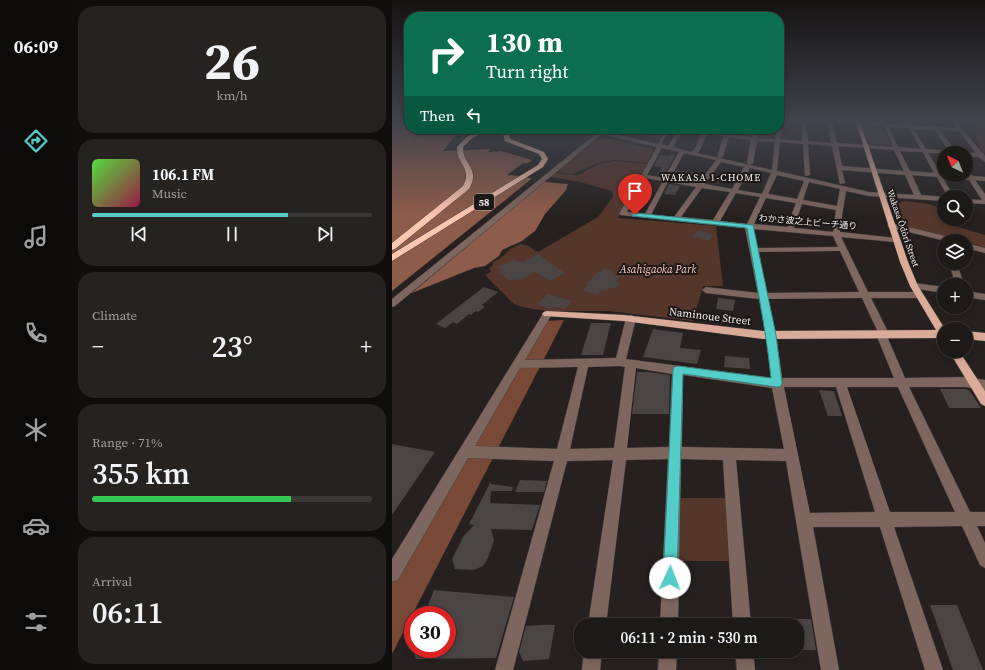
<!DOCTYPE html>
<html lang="en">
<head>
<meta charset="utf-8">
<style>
	body { margin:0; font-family:"Source Serif 4","Noto Sans JP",serif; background:#252220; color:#f1f3f6; height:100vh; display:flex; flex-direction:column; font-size:15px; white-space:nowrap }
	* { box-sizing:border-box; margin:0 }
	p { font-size:13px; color:#a0a0a1 }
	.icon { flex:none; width:22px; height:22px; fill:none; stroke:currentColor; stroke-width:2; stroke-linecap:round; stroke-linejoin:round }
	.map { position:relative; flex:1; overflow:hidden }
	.sheet { display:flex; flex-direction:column; gap:6px; padding:6px; background:#0f0e0d; width:320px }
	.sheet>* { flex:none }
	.top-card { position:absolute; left:12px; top:12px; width:380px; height:122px; border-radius:16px; box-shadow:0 2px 6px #0003,0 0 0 1px #3a3836; background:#0b6e4f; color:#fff; overflow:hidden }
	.needle { width:26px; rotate:317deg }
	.fabs { position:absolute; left:545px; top:146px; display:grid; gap:8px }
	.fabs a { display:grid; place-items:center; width:36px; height:36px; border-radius:50%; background:#1c1917; box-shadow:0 2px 6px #0003,0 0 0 1px #3a3836; font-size:20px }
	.speed { position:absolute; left:12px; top:606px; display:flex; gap:8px; font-size:20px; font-weight:700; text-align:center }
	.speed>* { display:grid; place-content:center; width:52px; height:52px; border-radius:50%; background:#1c1917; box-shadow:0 2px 6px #0003,0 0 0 1px #3a3836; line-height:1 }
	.speed .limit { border:6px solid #d22; background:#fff; color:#111 }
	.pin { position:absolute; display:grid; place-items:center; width:34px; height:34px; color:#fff; margin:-41px -17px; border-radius:50% 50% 50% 0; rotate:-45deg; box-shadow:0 0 4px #0007 }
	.pin .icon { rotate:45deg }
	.me { position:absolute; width:44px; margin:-22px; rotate:2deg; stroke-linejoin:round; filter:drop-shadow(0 0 3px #0008) }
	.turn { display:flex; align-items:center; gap:14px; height:84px; padding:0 16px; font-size:18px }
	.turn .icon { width:52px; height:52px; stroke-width:2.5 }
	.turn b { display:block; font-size:28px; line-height:34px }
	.then { display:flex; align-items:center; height:38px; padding:0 16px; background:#0003; gap:8px; font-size:15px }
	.big { font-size:30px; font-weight:600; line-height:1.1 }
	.sheet .card { flex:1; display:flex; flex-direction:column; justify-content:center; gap:6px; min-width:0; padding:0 14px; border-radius:16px; background:#252220 }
	.sheet .dial { align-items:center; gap:0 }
	.dial b { font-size:52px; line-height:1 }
	.song { display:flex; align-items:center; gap:12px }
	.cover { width:48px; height:48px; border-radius:6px; background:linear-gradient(135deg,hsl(110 70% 55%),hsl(340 70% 35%)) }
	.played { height:4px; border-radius:2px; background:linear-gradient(90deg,#54cdc8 70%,#3a3836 70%) }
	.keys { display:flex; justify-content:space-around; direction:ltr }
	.heat { display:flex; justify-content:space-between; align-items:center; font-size:22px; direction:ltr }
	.charge { height:6px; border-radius:3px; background:linear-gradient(90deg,#34c759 71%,#3a3836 0) }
	.trip { position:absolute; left:182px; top:618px; width:230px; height:40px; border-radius:16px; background:#1c1917; box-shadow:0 2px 6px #0003,0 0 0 1px #3a3836; font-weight:600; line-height:40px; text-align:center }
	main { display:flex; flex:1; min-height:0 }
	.menu { display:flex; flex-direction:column; width:72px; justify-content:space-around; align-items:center; background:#0b0a09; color:#a0a0a1 }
	.menu .icon { width:28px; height:28px }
	.menu .current { color:#54cdc8 }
	.menu b { font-size:18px; color:#f1f3f6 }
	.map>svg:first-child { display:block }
</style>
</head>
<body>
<main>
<nav class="menu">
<b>06:09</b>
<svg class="icon current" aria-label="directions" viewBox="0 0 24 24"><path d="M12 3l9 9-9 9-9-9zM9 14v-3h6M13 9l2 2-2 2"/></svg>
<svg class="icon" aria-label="music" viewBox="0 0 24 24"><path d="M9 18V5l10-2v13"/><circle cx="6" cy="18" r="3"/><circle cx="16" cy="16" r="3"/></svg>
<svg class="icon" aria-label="phone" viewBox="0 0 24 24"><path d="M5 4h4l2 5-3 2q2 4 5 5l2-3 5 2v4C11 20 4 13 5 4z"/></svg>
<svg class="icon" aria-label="climate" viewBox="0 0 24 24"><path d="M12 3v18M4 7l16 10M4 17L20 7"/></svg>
<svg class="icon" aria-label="car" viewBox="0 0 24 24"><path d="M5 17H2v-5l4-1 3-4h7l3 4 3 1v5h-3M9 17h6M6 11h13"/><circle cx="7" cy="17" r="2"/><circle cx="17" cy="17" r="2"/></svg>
<svg class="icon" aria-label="filters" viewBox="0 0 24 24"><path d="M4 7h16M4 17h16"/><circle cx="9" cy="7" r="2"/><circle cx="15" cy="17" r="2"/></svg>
</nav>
<section class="sheet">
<div class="card dial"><b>26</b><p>km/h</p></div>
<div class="card">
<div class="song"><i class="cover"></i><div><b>106.1 FM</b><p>Music</p></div></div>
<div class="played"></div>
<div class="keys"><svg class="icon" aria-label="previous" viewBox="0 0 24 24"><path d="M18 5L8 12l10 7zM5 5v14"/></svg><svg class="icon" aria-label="pause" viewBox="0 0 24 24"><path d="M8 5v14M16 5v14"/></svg><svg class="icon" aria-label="next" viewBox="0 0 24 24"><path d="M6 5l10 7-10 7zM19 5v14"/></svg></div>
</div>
<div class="card"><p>Climate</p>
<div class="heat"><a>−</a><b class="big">23°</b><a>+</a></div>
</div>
<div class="card"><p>Range · 71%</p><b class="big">355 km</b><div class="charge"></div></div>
<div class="card"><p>Arrival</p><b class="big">06:11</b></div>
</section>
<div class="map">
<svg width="593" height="670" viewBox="0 0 593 670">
	<rect width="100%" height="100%" fill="#26211f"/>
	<!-- green -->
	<path fill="#54362b" d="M573,122H593V155C586,145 581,138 584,126Z
		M223,129H273L267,139Z
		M217,139L262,149L255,163L223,160L205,163L181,174L164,172L202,142L207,140Z
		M223,161L254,164L226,218L324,226L331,286H311L301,321L217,311H154L130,307L122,304L93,275L99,272L97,268L101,265V262L109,258L118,249L129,244L137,246L143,251L146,252L206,217L221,197L220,191L188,182L158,177L163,173L186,175L206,164Z
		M513,201L537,204L552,209V219H561L560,225L593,235V248L574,241L508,225L505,222L500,207L506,203Z
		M286,498H335L339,561H285Z"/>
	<!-- forest -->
	<path fill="#794938" d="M172,320L0,654V576L155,321Z"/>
	<!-- water -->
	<path fill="#8e5c4a" d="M0,122H17V129H77L62,137L51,151L98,149L96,152L109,151L140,160L136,163H131L115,175L130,176L152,182L176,184L174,190L153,214L143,231L130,241L110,250L107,256L93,266L82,268L0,301Z"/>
	<!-- pier -->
	<path fill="#26211f" d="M142,177L154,180L15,297L0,303V291Z"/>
	<!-- building -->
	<path fill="#4a4442" d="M471,126L491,127L499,145L477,144Z
		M368,130L382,131L381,137H367Z
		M280,153L283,156L271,176L265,175L270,167L262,166L268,155L278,156Z
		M285,170L312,174L306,181L280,178Z
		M277,184L301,188L288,186L283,195L272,194Z
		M306,230L322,235L317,241L301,236Z
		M146,254L173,273L158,281L143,272L129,280L127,279L124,281L122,279L118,281L106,272L110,270L106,267L122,259L126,262L129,261L131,262Z
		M213,268L220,271L219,272L223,273L221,275L228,277L224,282L228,283L223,289L218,287L214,292L209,290L205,295L191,290L196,285L194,284L207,271L209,272Z
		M92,287L106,292L90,305L93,307L86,312L84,311L79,315L77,314L65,324L61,322L53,328L44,324Z
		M156,294L180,301L173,309L162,307L160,309L145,304Z
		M326,298L343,300L341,311L324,309Z
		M199,323H219L211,355H189Z
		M261,329L291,333L288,348L309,350L305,364L251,357Z
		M333,356L357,358L358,369L332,367Z
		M245,372H257L278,375L277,414H240Z
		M548,389H574L578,391L589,408H557Z
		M427,390L442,391L450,416H436Z
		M0,444L43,452L0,515Z
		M128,480L155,481L152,492H123Z
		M99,481V484L121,487L120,491H99L98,503L148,505L140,530L99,529L102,540L96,558L91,566L82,570L63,569L60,559L71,537L82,525L77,524Z
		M42,590L122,597L104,658L24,659L21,649H55V615H32Z
		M538,605H565L591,670H561Z
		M405,619H419L424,650H405Z
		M150,625H163L157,659L131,661L127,652L134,626Z"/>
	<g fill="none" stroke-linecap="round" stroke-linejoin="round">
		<defs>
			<path id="minor" d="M410,122H414L416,141L439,143L436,122H440L445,143L501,147L492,126L445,123L443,122L490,123V122H494L495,124L515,125L514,122H518L520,125L541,127L540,125L542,124L546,127L565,128L560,122H564L593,156V162L587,157L574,156V153H572H584L567,131L548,130L563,151L566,153H536L549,174L574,176V173L576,172L581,176L593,177V181L583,180L593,194V204L574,203V199L590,200L577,180L551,178L562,197H556L545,177L520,175L529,195L552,197V201L477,196L454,191L448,228V232L503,238L507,240L503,242L449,237L476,292H527L532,295L527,298H479L495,330L496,339L513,378L574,377L593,380V390L574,387H517L578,512H593V526H585L593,543V568L588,565L570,526L502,527L551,670H533L488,527H421L447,670H429L394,461L344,460L359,625H341L331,460L289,459L286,625H268L276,459L234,460L214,625H196L221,460L175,461L121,670H103L162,461L76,458L6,580L0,582V559L152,312L155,311L160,314L133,360L224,358L234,318L239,315L244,318L234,359L379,378L374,335L367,299L314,293L310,290L314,287L366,293L353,228L229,215L227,214L248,177L247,176L250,174L265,147L210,134L3,306L0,307V299L205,133L201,132V130L208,131L214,129L213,132L266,144L274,129H278L269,144L276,146L287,129H291L281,147L299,152L303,149L310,133L294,129H316V130L333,133L335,129H339L338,134L360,137L362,129H366L365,138L383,139L385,129H387V128L389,129L388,139L410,141ZM497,127L517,128L529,149L506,147ZM522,129L543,130L557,151L534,149ZM315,133L332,136L325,156L328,158L331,156L337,137L359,140L355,163L358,165L361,163L365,141L383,142L380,170L305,153L308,150ZM388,142L411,144L413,176L418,175L416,144L440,146L448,184L453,183L450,170L513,175L522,195L477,192L385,171ZM446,146L502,150L512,171L450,166ZM270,148L287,152L272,178L255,175ZM508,151L531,152L542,173L518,171ZM292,153L324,160L307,183L278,179ZM329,162L352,167L340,189L313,184ZM358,168L379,173L370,194L346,190ZM385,175L412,181L405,199L376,194ZM253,178L271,181L253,214L235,212ZM276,182L304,187L282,217L259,215ZM417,182L448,189L445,206L411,200ZM310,188L338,192L321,220L289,217ZM344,193L368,197L355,224L328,221ZM374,198L404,203L395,227L362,224ZM410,204L444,210L441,232L402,228ZM361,229L441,236L446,247L365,248ZM448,251L467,292L375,293L366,252ZM470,298L485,330L486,339L502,378H390L384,335L376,299ZM228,366L233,367L222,448L178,449L196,367ZM186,367L165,449L83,446L128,368ZM244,368L280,374L277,447L235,448ZM291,375L380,388L392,449L290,447ZM392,387H444L483,512L418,513ZM455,387H506L563,512H498Z
				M496,223H499L566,239L567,241H554L496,227Z
				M574,243L593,248V253L574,248Z
				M557,263H565L572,285H564Z
				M522,283L552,287V293L519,288L518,286Z
				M574,291L593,294V300L574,297Z
				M192,651H210L208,670H190Z
				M267,651H285L284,670H266Z
				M343,651H361L363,670H345Z"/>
			<path id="major" d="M464,122H468L516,262L526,286L553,329L552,340L548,338L371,339L232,321L152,316L150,314L152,312L155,311L232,315L371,331L544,330L518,286L508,262Z
				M574,331L593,333V341L574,339Z
				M557,351H567L593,391V406L589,404Z"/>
			<path id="highway" d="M89,129H97L79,139L71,147C71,166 89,168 77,189L3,249L0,250V243L71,186C81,168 64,164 65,147L75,137Z
				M117,129H124L117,135L118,139L152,152L156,159L151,167L0,261V254L146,165L150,159L147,154L113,141L111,134Z
				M189,129H202L206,131L203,133Z"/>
		</defs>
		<!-- minor casing -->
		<use href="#minor" stroke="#433e3c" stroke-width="1"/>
		<!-- major casing -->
		<use href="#major" stroke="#433e3c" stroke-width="1"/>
		<!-- highway casing -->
		<use href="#highway" stroke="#433e3c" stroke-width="1"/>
		<!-- minor -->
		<use href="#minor" fill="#7d665e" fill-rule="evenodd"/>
		<!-- major -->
		<use href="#major" fill="#daab99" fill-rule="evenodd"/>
		<!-- highway -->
		<use href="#highway" fill="#ffc6b1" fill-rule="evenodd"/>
	</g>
	<!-- sky -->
	<linearGradient id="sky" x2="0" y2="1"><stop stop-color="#151211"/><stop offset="0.56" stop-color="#41434d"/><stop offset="1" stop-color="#41434d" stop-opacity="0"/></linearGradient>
	<rect width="593" height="216" fill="url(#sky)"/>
	<!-- route -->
	<path fill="#54cdc8" stroke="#378582" d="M243,213L361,225L384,335L390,383L389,386L385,387L291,374L285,578L283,583L278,585L273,583L271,578L281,370L282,367L286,366L379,378C374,328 363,278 355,228L240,216V214Z"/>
	<g text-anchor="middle" stroke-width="4" stroke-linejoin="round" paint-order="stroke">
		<!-- far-street labels -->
		<g font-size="9" fill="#f2eeed" stroke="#1c1816">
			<text transform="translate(416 222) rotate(5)" y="3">わかさ波之上ビーチ通り</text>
			<text transform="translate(511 228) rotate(71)" y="3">Wakasa Ōdōri Street</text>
		</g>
		<!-- far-neighbourhood labels -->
		<g font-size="10" letter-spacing="1" fill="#f2eeed" stroke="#1c1816">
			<text x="319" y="181">WAKASA 1-CHOME</text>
		</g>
		<!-- shield labels -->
		<rect fill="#1c1816" stroke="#b2aeac" stroke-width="1" x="82" y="194" width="20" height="16" rx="3"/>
		<g font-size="10" font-weight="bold" fill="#f2eeed">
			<text x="92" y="206">58</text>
		</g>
		<!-- park labels -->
		<g font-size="11" font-style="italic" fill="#fecdbb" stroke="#1c1816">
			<text x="266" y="273">Asahigaoka Park</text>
		</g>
		<!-- street labels -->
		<g font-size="11" fill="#f2eeed" stroke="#1c1816">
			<text transform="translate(318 316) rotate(7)" y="4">Naminoue Street</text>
		</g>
	</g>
</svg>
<div class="fabs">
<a><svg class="needle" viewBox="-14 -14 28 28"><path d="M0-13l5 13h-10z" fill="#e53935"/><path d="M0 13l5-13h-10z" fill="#a0a0a1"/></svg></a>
<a><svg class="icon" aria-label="search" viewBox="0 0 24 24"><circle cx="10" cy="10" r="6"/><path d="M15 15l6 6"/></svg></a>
<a><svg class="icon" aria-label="layers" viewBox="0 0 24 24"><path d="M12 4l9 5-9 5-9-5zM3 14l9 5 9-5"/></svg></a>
<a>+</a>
<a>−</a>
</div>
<div class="speed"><div class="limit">30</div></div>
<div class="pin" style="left:243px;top:215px;background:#d93025"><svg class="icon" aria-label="arrive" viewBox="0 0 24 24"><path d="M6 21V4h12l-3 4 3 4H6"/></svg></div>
<svg class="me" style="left:278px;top:578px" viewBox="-20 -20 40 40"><circle r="19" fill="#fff"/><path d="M0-13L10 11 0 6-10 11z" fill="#54cdc8"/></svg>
<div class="trip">06:11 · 2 min · 530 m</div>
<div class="top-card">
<div class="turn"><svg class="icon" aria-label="right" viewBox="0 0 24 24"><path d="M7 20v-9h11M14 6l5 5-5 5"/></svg><div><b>130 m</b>Turn right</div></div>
<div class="then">Then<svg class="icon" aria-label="left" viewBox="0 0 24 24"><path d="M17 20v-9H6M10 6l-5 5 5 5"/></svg></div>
</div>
</div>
</main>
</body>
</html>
